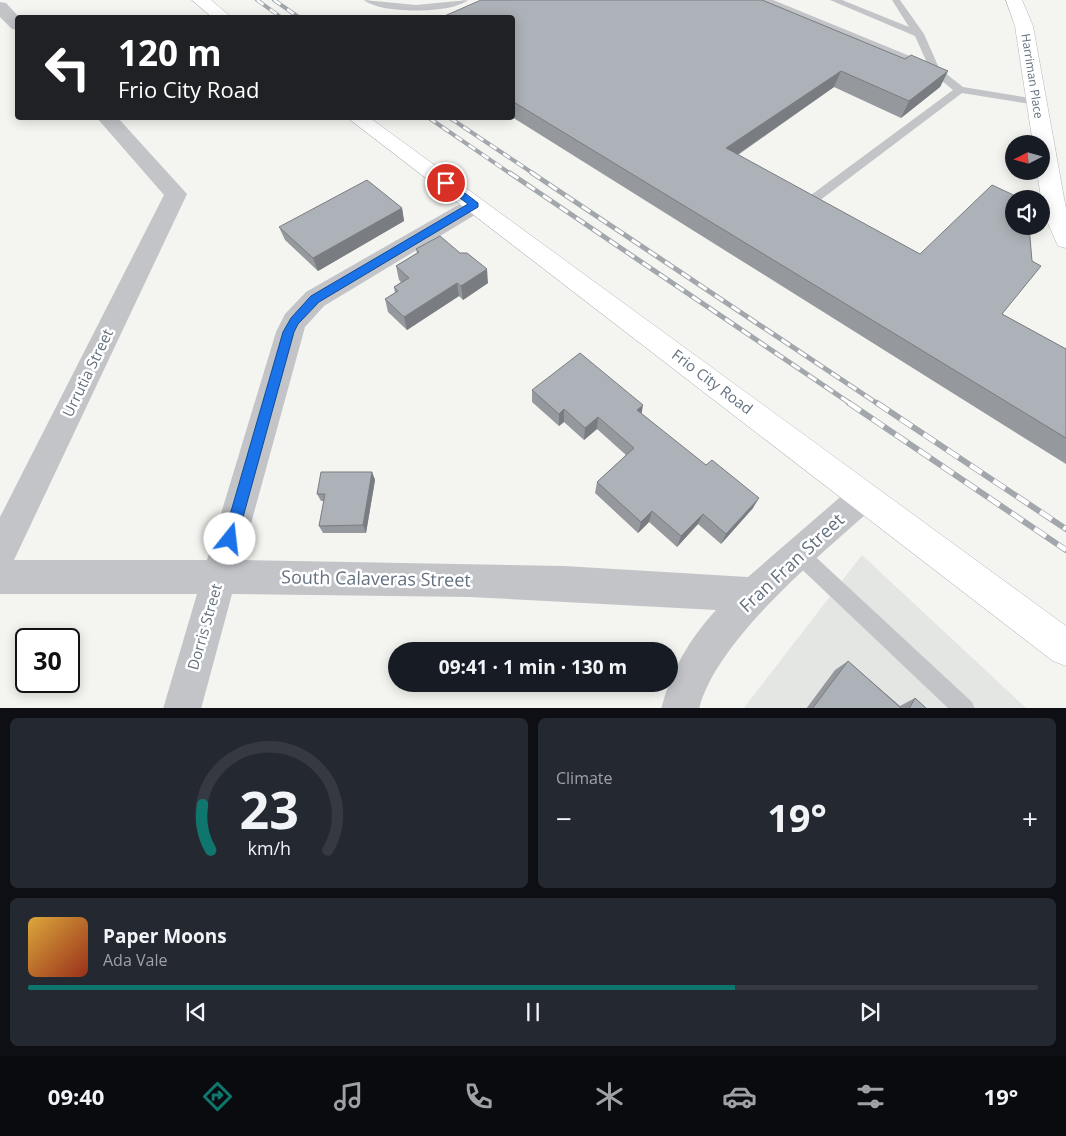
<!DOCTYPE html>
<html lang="en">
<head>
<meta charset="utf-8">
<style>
	body { margin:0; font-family:"Open Sans",sans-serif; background:#242831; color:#f1f3f6; height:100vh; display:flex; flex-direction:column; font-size:19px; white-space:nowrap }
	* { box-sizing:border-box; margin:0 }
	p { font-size:16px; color:#9ea1a6 }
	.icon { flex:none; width:28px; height:28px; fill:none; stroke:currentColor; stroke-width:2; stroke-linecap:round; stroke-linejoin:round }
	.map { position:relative; height:708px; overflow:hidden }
	.details { display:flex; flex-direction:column; gap:10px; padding:10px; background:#0d0f14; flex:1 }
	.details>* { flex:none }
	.banner { position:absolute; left:15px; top:15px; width:500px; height:105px; border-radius:5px; box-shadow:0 2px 12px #0003; background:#202124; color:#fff; overflow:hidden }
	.needle { width:32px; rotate:264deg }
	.buttons { position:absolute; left:1005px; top:135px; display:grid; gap:10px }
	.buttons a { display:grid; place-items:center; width:45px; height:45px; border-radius:50%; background:#171b24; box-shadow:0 2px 12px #0003; font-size:25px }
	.speed { position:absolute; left:15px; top:628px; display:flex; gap:10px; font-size:25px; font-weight:700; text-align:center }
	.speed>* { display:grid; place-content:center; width:65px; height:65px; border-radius:50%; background:#171b24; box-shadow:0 2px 12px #0003; line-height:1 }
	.speed .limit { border:2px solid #111; border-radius:8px; background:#fff; color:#111 }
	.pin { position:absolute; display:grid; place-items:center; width:42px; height:42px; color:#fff; margin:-21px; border:2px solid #fff; border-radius:50%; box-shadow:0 1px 5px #0007 }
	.me { position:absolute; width:55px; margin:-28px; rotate:16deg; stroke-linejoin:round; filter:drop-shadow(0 0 4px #0008) }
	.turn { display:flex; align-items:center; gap:18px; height:105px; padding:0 20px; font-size:22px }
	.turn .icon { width:65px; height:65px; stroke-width:2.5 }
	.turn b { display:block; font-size:35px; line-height:42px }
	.big { font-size:38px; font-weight:700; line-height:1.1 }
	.details .card { flex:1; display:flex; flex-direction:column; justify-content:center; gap:8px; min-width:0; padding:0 18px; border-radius:8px; background:#242831 }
	.details .dial { align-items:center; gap:0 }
	.dial svg { height:130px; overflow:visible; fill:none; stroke:#363941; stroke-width:7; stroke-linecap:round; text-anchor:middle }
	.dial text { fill:#f1f3f6; stroke:none }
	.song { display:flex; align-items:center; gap:15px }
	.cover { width:60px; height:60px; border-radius:8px; background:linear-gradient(135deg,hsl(40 70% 55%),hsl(10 70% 35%)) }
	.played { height:5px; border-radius:2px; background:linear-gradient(90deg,#0f766e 70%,#363941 70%) }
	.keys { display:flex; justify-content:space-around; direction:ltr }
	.heat { display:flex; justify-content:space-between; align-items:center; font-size:28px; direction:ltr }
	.details .tiles { flex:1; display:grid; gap:10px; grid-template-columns:1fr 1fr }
	.card:last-child { grid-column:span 2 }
	.trip { position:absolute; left:388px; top:642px; width:290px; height:50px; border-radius:25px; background:#171b24; box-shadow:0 2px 12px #0003; font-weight:700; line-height:50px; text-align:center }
	.tabs { display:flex; height:80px; justify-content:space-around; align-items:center; background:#090b0e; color:#9ea1a6 }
	.tabs .icon { width:35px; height:35px }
	.tabs .selected { color:#0f766e }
	.tabs b { font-size:22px; color:#f1f3f6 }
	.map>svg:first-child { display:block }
</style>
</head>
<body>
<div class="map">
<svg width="1066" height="709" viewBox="0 0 1066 709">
	<rect width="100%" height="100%" fill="#f4f4f0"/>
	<!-- built -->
	<path fill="#e4e6e4" d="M862,555L1026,708L743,709Z"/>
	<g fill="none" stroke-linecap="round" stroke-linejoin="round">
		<defs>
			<path id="secondary" d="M192,0H211L232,18H213Z
				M1006,0H1022L1033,26L1066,209V248L1058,246L1043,212L1037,171H1041V144H1033L1015,26Z
				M348,118H370L1066,626V666L1053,661Z"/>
		</defs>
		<!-- secondary casing -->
		<use href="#secondary" stroke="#b4b8bc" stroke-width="1"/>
		<!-- lane -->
		<path fill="#c2c4c8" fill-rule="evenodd" d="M364,0L416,5L468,0C452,14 380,14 364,0Z
			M761,0H773L927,63L915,36L830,0H842L909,27L892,0H900L924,34L939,68L963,87L1036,99L1041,102L1036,105L962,93L819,201H811L809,198L811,195L953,90L931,72Z
			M799,545L806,548L972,702L975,709H949L792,560L790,554L792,548Z"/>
		<!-- street -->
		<path fill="#c2c4c8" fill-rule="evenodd" d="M0,2L6,3L20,18H18V30L12,29L0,17Z
			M97,118H118L187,194L14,560H207L276,332L285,314L306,292L467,200L475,198L483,200L486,205L483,210L324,306L305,327L241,560L564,566L748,577L853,486L864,481L875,486L880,496L875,506C821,555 717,638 699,709H661C671,671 689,639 716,610L470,597L232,594L201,709H163L197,594H0V517L164,195Z"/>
		<!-- secondary -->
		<use href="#secondary" fill="#fff" fill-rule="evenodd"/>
		<defs>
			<path id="rail-far2" d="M257,0L282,18
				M274,0L300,18
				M429,118L511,174
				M450,118L534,174"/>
			<path id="rail-far1" d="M510,173L851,404
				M532,173L878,404"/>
			<path id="rail" d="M849,403L1066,550
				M877,403L1066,529"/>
		</defs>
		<!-- rail-far2 casing -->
		<use href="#rail-far2" stroke="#a2a7ac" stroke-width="4"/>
		<!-- rail-far1 casing -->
		<use href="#rail-far1" stroke="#a2a7ac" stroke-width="5"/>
		<!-- rail casing -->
		<use href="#rail" stroke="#a2a7ac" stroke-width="6"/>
		<!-- rail-far2 -->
		<use href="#rail-far2" stroke="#fff" stroke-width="2.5" stroke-dasharray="8" stroke-linecap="butt"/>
		<!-- rail-far1 -->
		<use href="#rail-far1" stroke="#fff" stroke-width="3" stroke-dasharray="10" stroke-linecap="butt"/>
		<!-- rail -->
		<use href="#rail" stroke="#fff" stroke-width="4.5" stroke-dasharray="14" stroke-linecap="butt"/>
	</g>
	<!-- wall -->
	<path fill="#95999e" d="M512,18L905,59L948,71L940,87L901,118L834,87L738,155L1002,314L1066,349V464L512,117Z
		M402,208L404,221L318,271L285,240L279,227Z
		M416,249L488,283L463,300L459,296L407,330L388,312L385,299L395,293L394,287L401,282L399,280L396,266L417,253Z
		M532,390L641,413L753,508L721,544L698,524L677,547L649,522L638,533L595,493L597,482L626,455L597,429L584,440L564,422L559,426L532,402Z
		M372,472L375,480L366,533H323L319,526L324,501H321L317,494Z
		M848,661L900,706L915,698L927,709H806L835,670Z"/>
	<!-- shaded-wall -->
	<path fill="#797d81" d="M841,71L834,87L722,165L726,148Z
		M948,71L940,87L901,118L909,101Z
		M402,208L404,221L318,271L313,258Z
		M487,269L488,283L463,300L461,286Z
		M457,283L459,296L407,330L404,317Z
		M643,405L641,417L637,410Z
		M564,409V422L559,426V414Z
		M598,417L597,429L584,440L585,428Z
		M372,472L375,480L366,533L363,525Z
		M759,498L753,508L721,544L726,534Z
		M652,511L649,522L638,533L641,522Z
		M703,514L698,524L677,547L681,536Z"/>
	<!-- building -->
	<path fill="#adb2b8" stroke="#797d81" d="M481,0H762L905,59L911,55L948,71L909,101L841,71L726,148L920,254L992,185L1022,199H1014V226H1029L1032,261L1041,266L1002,314L1066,349V438L512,101V18H440Z
		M367,180L402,208L313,258L279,227Z
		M440,236L460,253H467L487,269L461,286L457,283L404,317L385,299L398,291L394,287L409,278L396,266L419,252L416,249Z
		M580,353L643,405L637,410L706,465L712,460L759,498L726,534L703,514L681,536L652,511L641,522L597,482L634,448L598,417L585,428L564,409L559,414L532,390Z
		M321,472H372L363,525L319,526L325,494H317Z
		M848,661L902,709H812Z
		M915,698L927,709H909Z"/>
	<!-- route -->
	<path fill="#1a73e8" stroke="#114b97" d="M442,181H449L478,203V207L319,302L298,324L294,332L237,539L235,544L230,545L225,544L223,539L283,332L291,318L311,296L468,204L442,185Z"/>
	<g text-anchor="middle" stroke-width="5" stroke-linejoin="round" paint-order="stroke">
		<!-- far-street labels -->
		<g font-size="12" fill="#647180" stroke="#fff">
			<text transform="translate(1032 76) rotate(81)" y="4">Harriman Place</text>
		</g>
		<!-- street labels -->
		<g font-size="15" fill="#647180" stroke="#fff">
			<text transform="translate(88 373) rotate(-64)" y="5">Urrutia Street</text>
			<text transform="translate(712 382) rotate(37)" y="5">Frio City Road</text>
			<text transform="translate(205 627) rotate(-74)" y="5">Dorris Street</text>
		</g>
		<!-- near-street labels -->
		<g font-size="18" fill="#647180" stroke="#fff">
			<text transform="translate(792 563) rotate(-43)" y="6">Fran Fran Street</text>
			<text transform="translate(376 579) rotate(1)" y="6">South Calaveras Street</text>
		</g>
	</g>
</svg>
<div class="buttons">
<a><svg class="needle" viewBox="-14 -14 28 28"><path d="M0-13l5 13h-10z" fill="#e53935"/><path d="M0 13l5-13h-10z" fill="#9ea1a6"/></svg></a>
<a><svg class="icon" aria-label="sound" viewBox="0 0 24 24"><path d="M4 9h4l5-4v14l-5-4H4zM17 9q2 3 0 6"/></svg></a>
</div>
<div class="speed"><div class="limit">30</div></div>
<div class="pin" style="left:446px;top:183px;background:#d93025"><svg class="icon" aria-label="arrive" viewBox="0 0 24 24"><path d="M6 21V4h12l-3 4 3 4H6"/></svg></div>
<svg class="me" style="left:230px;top:539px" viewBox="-20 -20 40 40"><circle r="19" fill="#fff"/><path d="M0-13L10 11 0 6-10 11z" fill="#1a73e8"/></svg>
<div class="trip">09:41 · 1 min · 130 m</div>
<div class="banner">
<div class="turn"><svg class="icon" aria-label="left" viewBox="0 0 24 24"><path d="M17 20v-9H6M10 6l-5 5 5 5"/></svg><div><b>120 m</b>Frio City Road</div></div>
</div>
</div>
<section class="details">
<div class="tiles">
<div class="card dial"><svg viewBox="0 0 100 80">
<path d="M14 69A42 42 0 1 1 86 69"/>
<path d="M14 69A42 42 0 0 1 9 41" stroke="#0f766e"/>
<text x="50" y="56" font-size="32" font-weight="700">23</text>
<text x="50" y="72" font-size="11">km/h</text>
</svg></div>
<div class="card"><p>Climate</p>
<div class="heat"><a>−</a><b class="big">19°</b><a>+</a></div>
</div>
<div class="card">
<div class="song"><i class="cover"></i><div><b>Paper Moons</b><p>Ada Vale</p></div></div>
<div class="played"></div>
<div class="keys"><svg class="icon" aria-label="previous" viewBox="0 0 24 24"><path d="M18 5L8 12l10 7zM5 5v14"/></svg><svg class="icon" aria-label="pause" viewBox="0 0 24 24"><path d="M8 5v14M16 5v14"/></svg><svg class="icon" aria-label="next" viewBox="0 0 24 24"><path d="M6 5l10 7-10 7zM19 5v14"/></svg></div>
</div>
</div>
</section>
<nav class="tabs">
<b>09:40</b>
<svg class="icon selected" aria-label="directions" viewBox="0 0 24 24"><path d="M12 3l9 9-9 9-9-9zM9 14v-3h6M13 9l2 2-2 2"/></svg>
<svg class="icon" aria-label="music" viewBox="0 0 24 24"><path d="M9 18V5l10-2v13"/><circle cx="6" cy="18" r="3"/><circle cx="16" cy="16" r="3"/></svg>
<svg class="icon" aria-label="phone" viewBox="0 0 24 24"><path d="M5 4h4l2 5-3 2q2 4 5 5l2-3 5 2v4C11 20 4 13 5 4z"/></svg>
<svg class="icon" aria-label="climate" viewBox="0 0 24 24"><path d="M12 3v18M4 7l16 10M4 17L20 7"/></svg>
<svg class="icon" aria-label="car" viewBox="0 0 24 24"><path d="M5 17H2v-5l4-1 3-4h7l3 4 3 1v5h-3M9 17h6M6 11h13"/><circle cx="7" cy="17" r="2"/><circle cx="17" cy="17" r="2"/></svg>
<svg class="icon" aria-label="filters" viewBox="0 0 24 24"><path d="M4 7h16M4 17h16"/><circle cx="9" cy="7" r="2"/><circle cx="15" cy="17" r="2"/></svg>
<b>19°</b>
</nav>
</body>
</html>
